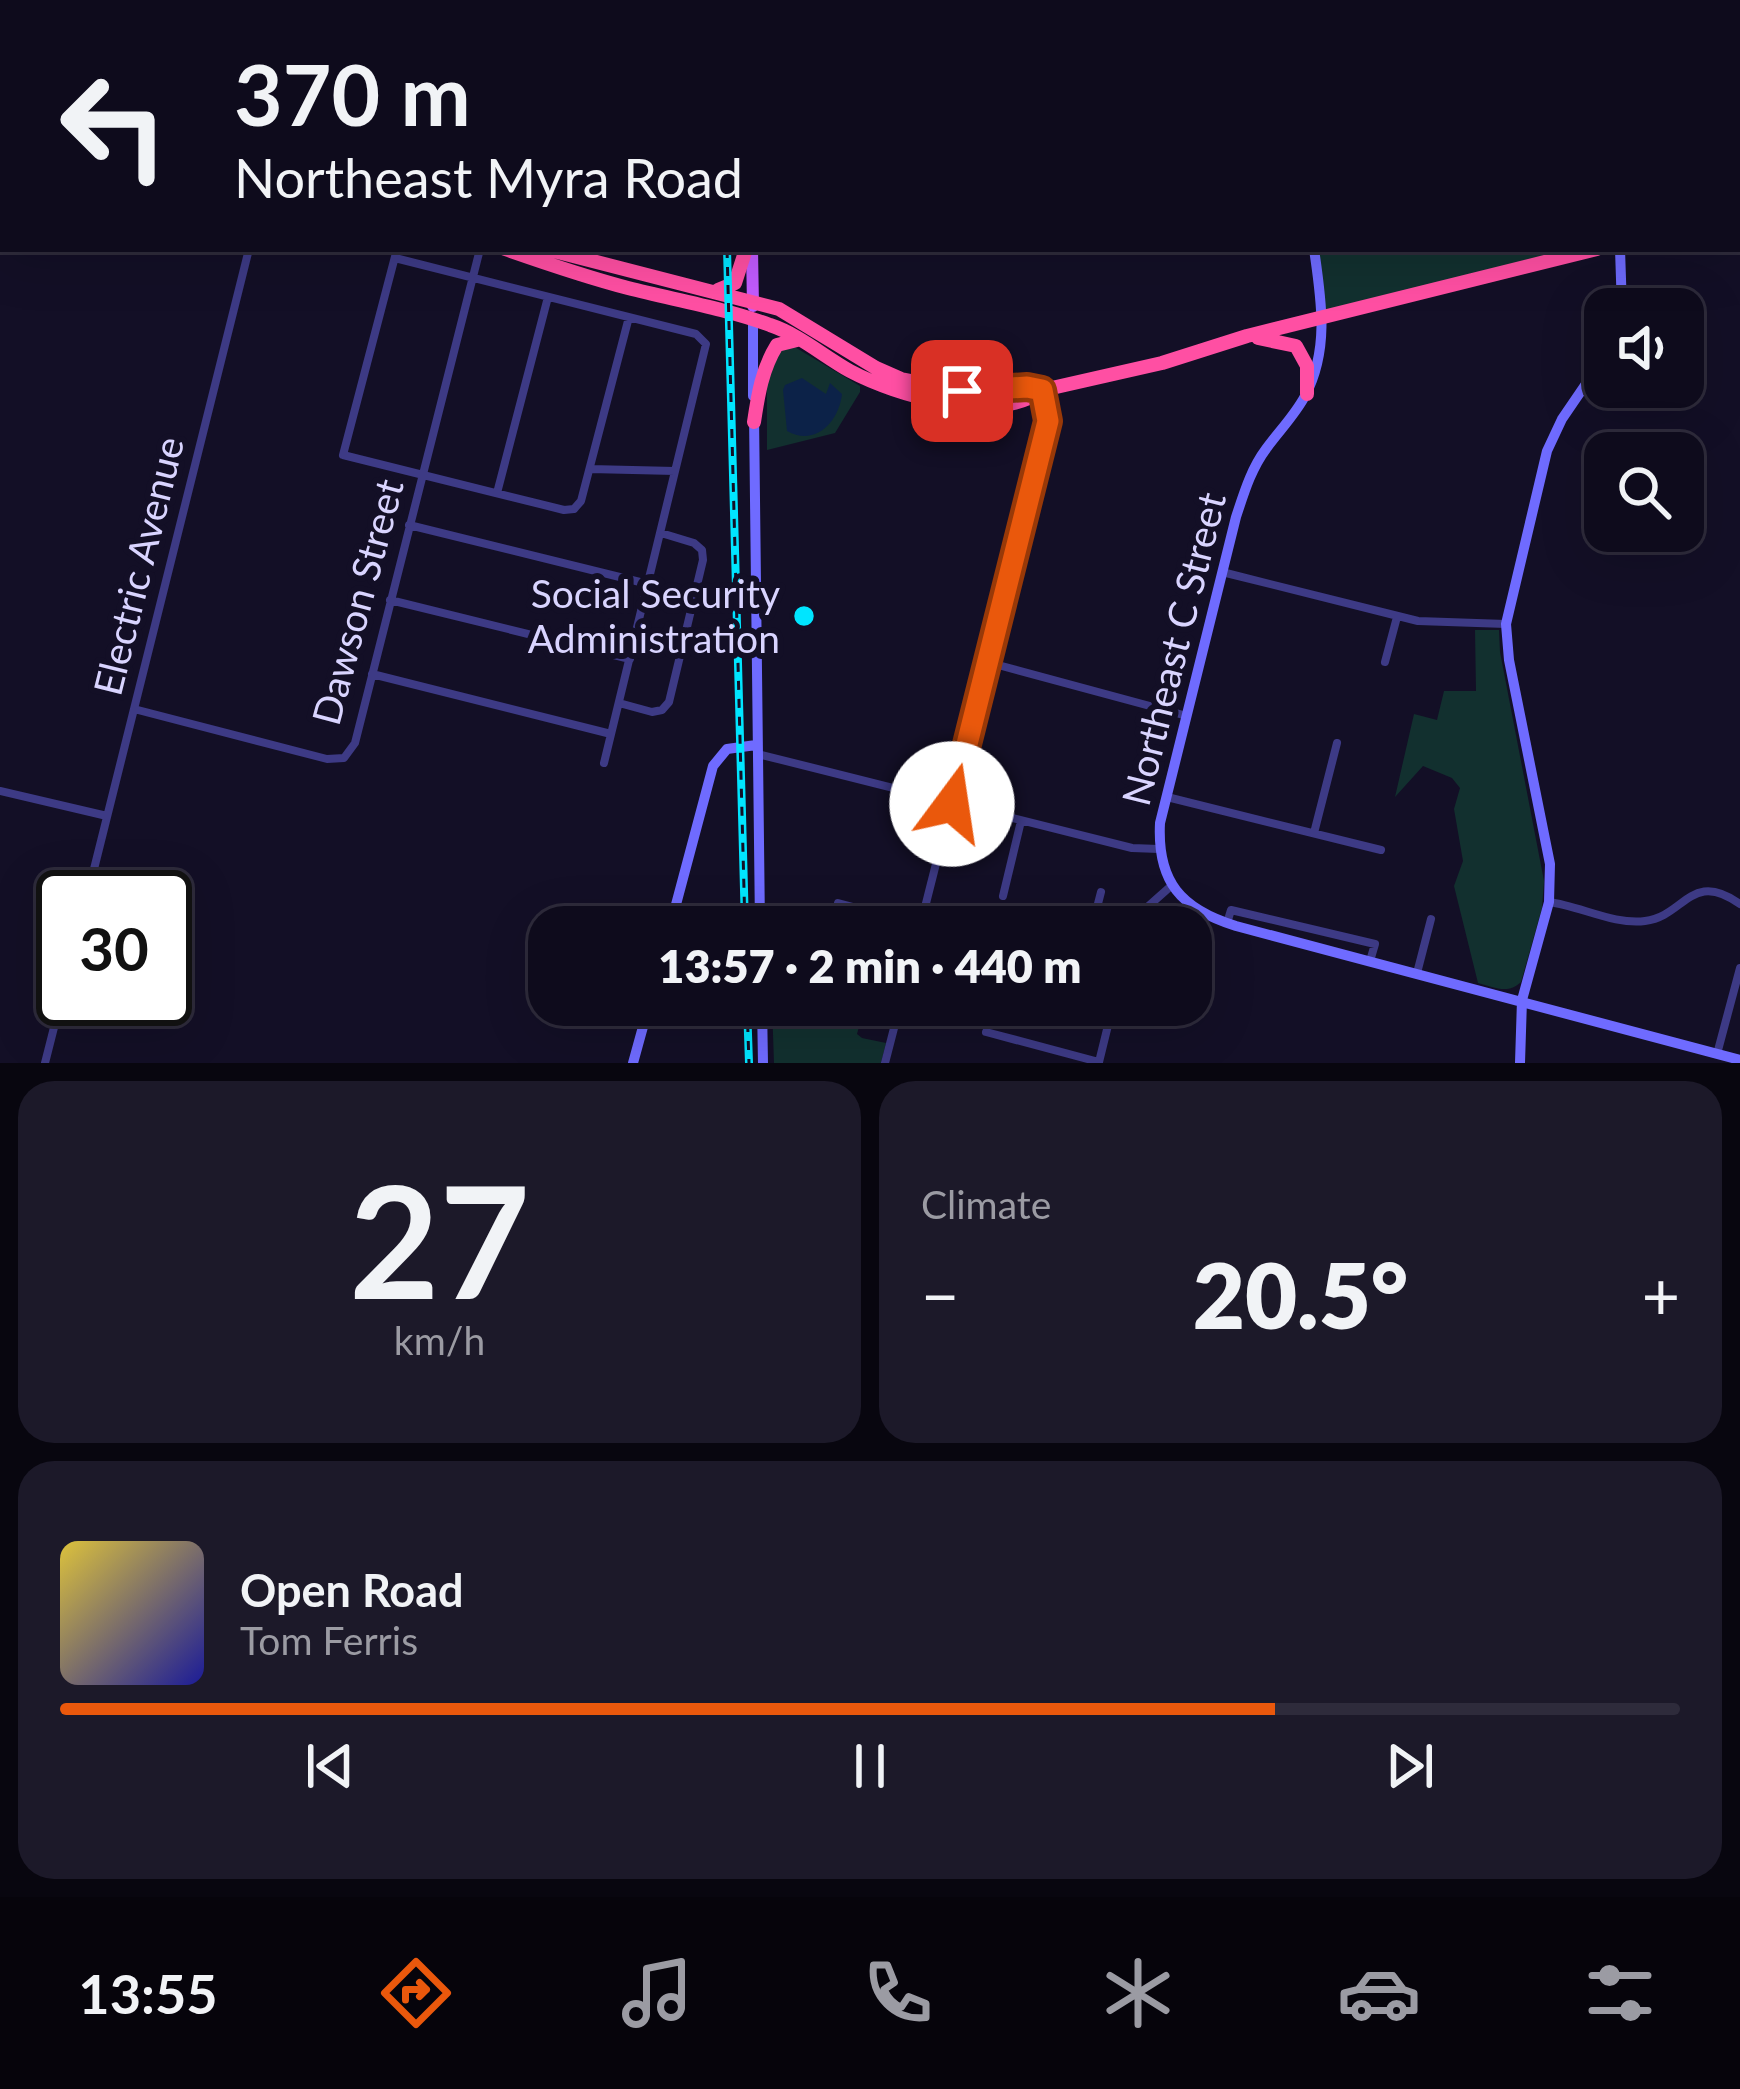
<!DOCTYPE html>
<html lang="en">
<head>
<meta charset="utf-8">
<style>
	body { margin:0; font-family:Lato,sans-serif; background:#1c1929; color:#f1f3f6; height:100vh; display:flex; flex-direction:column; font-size:45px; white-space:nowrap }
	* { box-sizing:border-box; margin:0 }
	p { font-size:39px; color:#9b9ba3 }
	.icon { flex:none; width:66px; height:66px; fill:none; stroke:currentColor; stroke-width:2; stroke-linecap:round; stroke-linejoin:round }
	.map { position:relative; height:1063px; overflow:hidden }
	.panel { display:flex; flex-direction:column; gap:18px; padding:18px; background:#08060f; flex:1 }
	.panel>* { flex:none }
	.banner { position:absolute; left:0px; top:0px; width:1740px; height:252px; box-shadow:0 12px 48px #0002,0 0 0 3px #2e2b3b; background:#0e0b1c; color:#f1f3f6; overflow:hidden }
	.tools { position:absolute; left:1584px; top:288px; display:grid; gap:24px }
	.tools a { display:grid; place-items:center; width:120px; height:120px; border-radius:24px; background:#0e0b1c; box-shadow:0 12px 48px #0002,0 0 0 3px #2e2b3b; font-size:60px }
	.speed { position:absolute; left:36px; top:870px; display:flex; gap:24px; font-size:60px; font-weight:700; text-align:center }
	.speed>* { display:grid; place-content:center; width:156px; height:156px; border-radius:50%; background:#0e0b1c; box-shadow:0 12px 48px #0002,0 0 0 3px #2e2b3b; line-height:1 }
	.speed .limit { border:6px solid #111; border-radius:18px; background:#fff; color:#111 }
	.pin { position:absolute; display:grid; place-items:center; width:102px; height:102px; color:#fff; margin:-51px; border-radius:24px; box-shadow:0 6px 18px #0006 }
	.me { position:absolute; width:132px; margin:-66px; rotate:14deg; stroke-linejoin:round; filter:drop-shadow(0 0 9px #0008) }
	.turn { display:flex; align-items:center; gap:42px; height:252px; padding:0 36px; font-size:54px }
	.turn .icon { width:156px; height:156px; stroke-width:2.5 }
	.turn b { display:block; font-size:84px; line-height:102px }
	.big { font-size:90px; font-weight:800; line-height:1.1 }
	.panel .widget { flex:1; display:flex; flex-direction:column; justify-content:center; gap:18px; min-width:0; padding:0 42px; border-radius:36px; background:#1c1929 }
	.panel .dial { align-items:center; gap:0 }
	.dial b { font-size:156px; line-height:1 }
	.song { display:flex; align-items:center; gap:36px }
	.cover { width:144px; height:144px; border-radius:18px; background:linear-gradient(135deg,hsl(50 70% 55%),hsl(240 70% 35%)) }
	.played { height:12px; border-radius:6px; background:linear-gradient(90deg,#ea580c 75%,#2e2b3b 75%) }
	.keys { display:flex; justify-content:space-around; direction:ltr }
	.heat { display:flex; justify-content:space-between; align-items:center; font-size:66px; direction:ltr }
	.panel .tiles { flex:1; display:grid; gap:18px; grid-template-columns:1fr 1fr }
	.widget:last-child { grid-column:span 2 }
	.trip { position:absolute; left:528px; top:906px; width:684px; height:120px; border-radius:36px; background:#0e0b1c; box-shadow:0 12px 48px #0002,0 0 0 3px #2e2b3b; font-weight:800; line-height:120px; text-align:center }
	.dock { display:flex; height:192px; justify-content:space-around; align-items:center; background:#06040b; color:#9b9ba3 }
	.dock .icon { width:84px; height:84px }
	.dock .on { color:#ea580c }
	.dock b { font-size:54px; color:#f1f3f6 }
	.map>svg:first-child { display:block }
</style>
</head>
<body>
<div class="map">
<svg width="1740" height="1063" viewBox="0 0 1740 1063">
	<rect width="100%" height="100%" fill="#130f26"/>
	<!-- green -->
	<path fill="#12302f" d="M1276,0H1740V215L1737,216V3Z
		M1314,249H1604L1324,316Z
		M793,346L860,386V392L835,433L767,450V383L780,350Z
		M1475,630H1499L1500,652L1544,881L1542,908L1521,982C1508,995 1494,987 1478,983L1454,886L1463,861L1454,809L1460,788L1452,778L1423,766L1395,797L1414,714L1437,720L1444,691H1476Z
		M772,1005H865L857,1034L862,1038L886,1043L881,1063H774Z"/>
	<!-- water -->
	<path fill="#0c2248" d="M802,378L826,394L830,383L842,394C839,422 815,447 787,431L783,390L785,385Z"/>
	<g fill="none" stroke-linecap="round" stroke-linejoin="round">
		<!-- street -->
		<path stroke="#3d3a85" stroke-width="8" d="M418,3L419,0
			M527,3L528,0
			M0,136H3
			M397,249L343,455L564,510L574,509L581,501L629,317
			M395,258L696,334L706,344L604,763
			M590,469L675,471
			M497,493L548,297
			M409,525L648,584
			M1222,572L1418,621L1506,624
			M390,600L630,659
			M987,662L1187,716
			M1385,662L1397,617
			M372,674L611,734
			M619,703L652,712L662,710L669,702L703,560L702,550L694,543L661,533
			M134,709L327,759L344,758L355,743L480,249
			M758,754L1132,848L1159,849
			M0,791L107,816
			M1167,797L1381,850
			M1314,833L1337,743
			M1003,896L1021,821
			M87,897L249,249
			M1549,902C1580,906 1614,925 1645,921C1685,916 1691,869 1740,904
			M838,903L921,925
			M1067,917L1109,927
			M1093,923L1101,892
			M1227,923L1231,910L1375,944L1370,961
			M920,927L1048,421L1043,390
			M1135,927L1144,910L1171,886
			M1417,973L1431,919
			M986,1032L1099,1062
			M1717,1054L1740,968
			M1099,1062L1113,1005
			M45,1063L63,992
			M885,1063L900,1005"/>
		<!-- secondary -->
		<path stroke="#6f6bff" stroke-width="10" d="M1276,0L1277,3
			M1314,249C1321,298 1330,349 1305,396C1295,415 1279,431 1266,449C1251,469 1244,493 1236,517L1160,823C1157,882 1181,909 1236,926L1740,1060
			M1620,249L1622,309
			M753,319V396
			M754,414L760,927
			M670,927L713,766L727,749L756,745
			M762,1005L763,1063
			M633,1063L649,1005
			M1520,1063L1522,1000L1549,902L1550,864L1509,660L1506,624L1547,451L1562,419L1605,356"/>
		<!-- primary -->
		<path stroke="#c25bff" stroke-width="12" d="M733,0V3
			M752,249L753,306"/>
		<!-- highway -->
		<path stroke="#ff4fa3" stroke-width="14" d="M53,0L58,3
			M1737,216L1740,215
			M505,249C545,263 586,277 628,288C675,300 724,308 770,325C800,335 823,356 850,371C897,396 996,425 1043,390L1162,363L1247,336L1597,249
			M546,249L779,309L876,368L901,379L962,391L1027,387L1043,390
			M718,290L735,283L746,249
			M1258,338L1296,346L1307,366V394
			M754,422C758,395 762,369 777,345L797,340"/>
		<defs>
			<path id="rail" d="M703,0V3
				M727,249L745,927
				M747,1005L749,1063"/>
		</defs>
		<!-- rail casing -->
		<use href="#rail" stroke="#00e5ff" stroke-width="8"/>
		<!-- rail -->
		<use href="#rail" stroke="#130f26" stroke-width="3" stroke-dasharray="9" stroke-linecap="butt"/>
	</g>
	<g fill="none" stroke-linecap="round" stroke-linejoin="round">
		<defs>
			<path id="route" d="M952,804L1048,421L1042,390L1027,387L962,391"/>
		</defs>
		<!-- route casing -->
		<use href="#route" stroke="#983908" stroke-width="30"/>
		<!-- route -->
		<use href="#route" stroke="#ea580c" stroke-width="21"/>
	</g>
	<!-- markers -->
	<circle fill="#00e5ff" stroke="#130f26" stroke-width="4.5" cx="804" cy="616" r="12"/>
	<g text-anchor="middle" stroke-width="12" stroke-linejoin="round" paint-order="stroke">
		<!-- street labels -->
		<g font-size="39" fill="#d9d4ff" stroke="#130f26">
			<text transform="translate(139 566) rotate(-76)" y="14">Electric Avenue</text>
			<text transform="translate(358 602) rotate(-75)" y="14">Dawson Street</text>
			<text transform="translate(1174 649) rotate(-76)" y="14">Northeast C Street</text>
		</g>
		<!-- poi labels -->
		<g font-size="39" fill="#d9d4ff" stroke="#130f26" text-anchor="end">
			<text x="780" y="608">Social Security<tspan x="780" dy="45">Administration</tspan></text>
		</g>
	</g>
</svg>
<div class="tools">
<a><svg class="icon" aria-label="sound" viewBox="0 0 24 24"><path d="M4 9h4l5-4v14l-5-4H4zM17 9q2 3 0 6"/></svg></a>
<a><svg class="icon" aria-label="search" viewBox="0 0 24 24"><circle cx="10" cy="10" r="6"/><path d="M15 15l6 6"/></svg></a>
</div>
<div class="speed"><div class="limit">30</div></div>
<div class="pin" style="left:962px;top:391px;background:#d93025"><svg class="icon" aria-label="arrive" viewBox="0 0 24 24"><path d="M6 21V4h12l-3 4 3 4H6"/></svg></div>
<svg class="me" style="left:952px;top:804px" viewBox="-20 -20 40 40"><circle r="19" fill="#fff"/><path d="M0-13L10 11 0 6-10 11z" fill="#ea580c"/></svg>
<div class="trip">13:57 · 2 min · 440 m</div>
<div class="banner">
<div class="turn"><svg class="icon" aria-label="left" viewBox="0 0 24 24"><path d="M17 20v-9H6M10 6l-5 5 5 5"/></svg><div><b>370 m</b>Northeast Myra Road</div></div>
</div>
</div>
<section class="panel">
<div class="tiles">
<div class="widget dial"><b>27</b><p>km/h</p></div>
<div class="widget"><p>Climate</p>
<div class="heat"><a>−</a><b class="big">20.5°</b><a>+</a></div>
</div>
<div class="widget">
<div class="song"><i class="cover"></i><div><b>Open Road</b><p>Tom Ferris</p></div></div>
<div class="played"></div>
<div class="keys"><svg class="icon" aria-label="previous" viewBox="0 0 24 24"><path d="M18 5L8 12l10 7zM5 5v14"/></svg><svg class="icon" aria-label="pause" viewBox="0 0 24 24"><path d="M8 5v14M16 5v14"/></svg><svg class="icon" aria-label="next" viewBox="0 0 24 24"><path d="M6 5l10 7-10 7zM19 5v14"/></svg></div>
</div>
</div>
</section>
<nav class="dock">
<b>13:55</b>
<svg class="icon on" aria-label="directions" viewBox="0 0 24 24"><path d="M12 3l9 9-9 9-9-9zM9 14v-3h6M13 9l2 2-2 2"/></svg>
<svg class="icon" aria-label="music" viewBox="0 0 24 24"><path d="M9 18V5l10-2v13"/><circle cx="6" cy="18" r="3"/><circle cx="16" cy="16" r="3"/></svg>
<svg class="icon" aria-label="phone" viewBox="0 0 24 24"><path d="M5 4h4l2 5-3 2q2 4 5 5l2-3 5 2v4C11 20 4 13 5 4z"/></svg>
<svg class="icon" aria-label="climate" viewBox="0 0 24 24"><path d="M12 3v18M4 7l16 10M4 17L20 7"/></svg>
<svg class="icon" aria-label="car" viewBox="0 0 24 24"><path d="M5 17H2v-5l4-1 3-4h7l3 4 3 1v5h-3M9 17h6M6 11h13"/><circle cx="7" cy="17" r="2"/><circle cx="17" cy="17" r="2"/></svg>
<svg class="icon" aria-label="filters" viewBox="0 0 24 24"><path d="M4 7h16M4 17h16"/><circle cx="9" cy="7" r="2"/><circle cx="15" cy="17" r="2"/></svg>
</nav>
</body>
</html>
